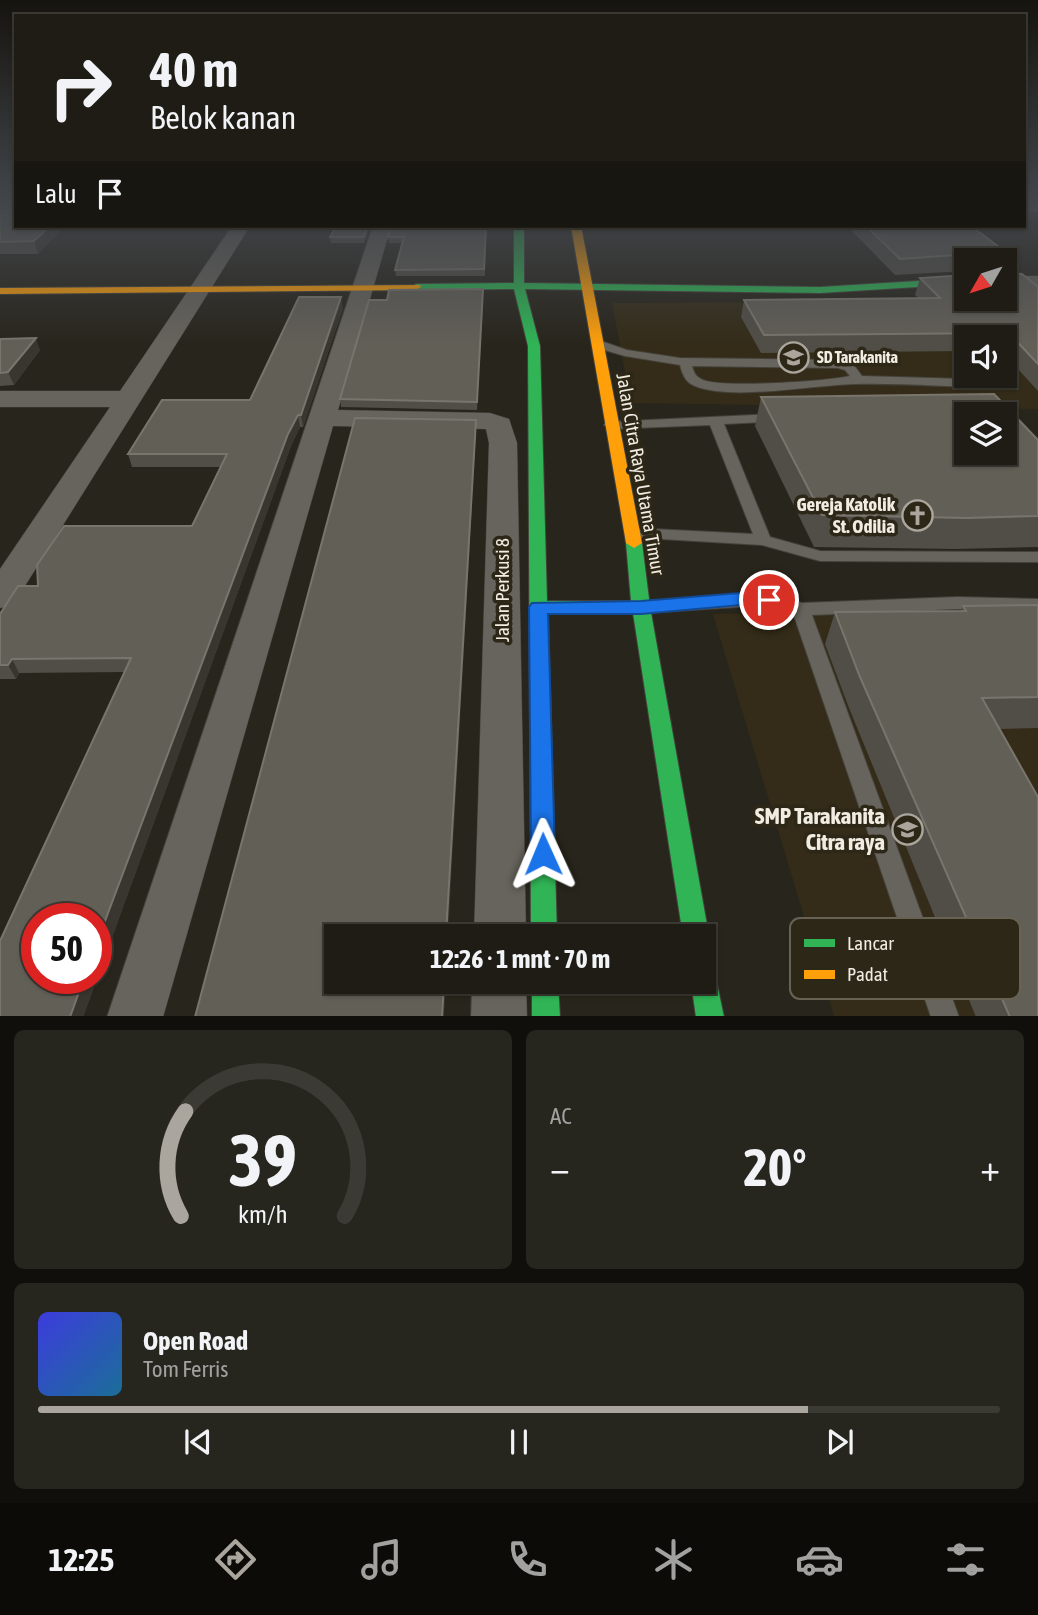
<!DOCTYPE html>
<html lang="id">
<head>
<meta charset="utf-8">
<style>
	body { margin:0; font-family:"Asap Condensed",sans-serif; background:#26251e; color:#f1f3f6; height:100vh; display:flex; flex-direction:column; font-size:26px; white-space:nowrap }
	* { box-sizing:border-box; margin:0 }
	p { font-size:23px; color:#a1a1a0 }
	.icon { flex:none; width:38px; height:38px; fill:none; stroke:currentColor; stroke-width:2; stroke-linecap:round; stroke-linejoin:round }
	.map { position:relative; height:1016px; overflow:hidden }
	.panel { display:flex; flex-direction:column; gap:14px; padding:14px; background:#100f0c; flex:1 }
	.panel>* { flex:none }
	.top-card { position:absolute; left:14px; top:14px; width:1012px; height:214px; border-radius:0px; box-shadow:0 2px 5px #0004,0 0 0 2px #3c3a34; background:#1e1c15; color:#f1f3f6; overflow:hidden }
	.needle { width:46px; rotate:231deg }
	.buttons { position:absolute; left:954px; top:248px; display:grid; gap:14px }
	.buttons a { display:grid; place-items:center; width:63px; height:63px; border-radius:0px; background:#1e1c15; box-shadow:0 2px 5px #0004,0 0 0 2px #3c3a34; font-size:35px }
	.speed { position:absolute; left:21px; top:903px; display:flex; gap:14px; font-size:35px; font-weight:700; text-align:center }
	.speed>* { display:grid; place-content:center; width:91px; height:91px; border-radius:50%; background:#1e1c15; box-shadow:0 2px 5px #0004,0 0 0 2px #3c3a34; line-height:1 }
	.speed .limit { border:10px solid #d22; background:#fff; color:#111 }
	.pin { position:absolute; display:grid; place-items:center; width:60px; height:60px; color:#fff; margin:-30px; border:4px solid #fff; border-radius:50%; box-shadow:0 2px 7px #0007 }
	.me { position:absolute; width:77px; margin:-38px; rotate:359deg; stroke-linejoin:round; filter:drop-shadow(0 0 5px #0008) }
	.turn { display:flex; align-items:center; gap:24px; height:147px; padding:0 21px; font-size:32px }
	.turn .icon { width:91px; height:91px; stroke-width:2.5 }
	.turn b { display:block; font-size:49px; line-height:60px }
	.then { display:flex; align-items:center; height:66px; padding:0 21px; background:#0003; gap:14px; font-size:26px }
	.big { font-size:52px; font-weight:700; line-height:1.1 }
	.panel .card { flex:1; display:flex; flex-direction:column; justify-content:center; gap:10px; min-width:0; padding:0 24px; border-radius:10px; background:#26251e }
	.panel .dial { align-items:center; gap:0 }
	.dial svg { height:182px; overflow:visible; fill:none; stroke:#3c3a34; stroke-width:7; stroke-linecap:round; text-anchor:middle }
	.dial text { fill:#f1f3f6; stroke:none }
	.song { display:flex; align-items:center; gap:21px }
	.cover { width:84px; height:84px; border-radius:10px; background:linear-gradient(135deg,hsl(240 70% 55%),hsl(200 70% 35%)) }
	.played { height:7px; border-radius:4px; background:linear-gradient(90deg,#aba69d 80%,#3c3a34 80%) }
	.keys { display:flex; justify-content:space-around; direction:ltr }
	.heat { display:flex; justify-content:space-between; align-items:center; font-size:38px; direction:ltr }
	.panel .tiles { flex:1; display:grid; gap:14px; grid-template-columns:1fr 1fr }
	.card:last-child { grid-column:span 2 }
	.trip { position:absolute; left:324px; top:924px; width:392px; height:70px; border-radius:0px; background:#1e1c15; box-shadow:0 2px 5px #0004,0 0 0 2px #3c3a34; font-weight:700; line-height:70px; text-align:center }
	.menu { display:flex; height:112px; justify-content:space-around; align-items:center; background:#0c0b08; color:#a1a1a0 }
	.menu .icon { width:49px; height:49px }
	.menu .current { color:#aba69d }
	.menu b { font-size:32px; color:#f1f3f6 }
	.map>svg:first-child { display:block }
</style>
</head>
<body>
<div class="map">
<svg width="1038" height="1017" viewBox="0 0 1038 1017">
	<rect width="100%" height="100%" fill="#28251c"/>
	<!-- built -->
	<path fill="#342c18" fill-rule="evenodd" d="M1038,301V409L631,403L612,303ZM966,338H1004V376H966Z
		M1015,608L1038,641V1016H834L713,614Z"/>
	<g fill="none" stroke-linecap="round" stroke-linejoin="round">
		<defs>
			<path id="lane" d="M598,340L627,350L680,358L839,360L853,364L862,376L1000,380L1006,384L1000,388C952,387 903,383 855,384C813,385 732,401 695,386C686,383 682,374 680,365L625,356L594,347V341ZM692,366L838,368L845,370L850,376C828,381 718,389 701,379C695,376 694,372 692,366Z
				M776,414L783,418L781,421L724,424L770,537L820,551L1038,552V562L820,561L762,545L627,537L625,533L633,528L753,534L710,425L611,429L604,425L606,422Z
				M753,594L777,595L802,603L957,597L1038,599V611L957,609L812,615L959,1017H931L793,613L777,608L753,606L644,613L638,611L635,607L638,603L644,601Z"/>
			<path id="street" d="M1024,202H1038V212L1024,211Z
				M232,226H250L13,605L0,608V569L110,407H0V391H120Z
				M373,226H391L338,410L490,413L509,419L517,443L526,936H474L489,443L486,429L333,426L163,1017H107Z
				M1004,276H1038V288H1004Z
				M472,982H526L527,1017H471Z"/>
			<path id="fast" d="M514,226H524V283L820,287L966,278V284L820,293L525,289L540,346L547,601H631L626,543L634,538L642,543L650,607L709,936L704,946V936H683L633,613H548L557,936H531L528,346L514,289L416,290L411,287L416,284L514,283Z
				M704,966L714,970L724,1017H696L691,982H704Z
				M532,982H558L560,1017H532Z"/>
			<path id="slow" d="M571,226H581L642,543L634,548L626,543Z
				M420,285L421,287L416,290L0,294V288Z"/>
		</defs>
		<!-- lane casing -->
		<use href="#lane" stroke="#45423c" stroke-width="2"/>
		<!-- street casing -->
		<use href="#street" stroke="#45423c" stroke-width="1"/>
		<!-- fast casing -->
		<use href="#fast" stroke="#45423c" stroke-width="2"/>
		<!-- slow casing -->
		<use href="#slow" stroke="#45423c" stroke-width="2"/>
		<!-- lane -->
		<use href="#lane" fill="#67645d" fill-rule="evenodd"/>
		<!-- street -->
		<use href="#street" fill="#67645d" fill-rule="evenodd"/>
		<!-- fast -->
		<use href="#fast" fill="#30b455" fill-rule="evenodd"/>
		<!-- slow -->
		<use href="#slow" fill="#ff9f0a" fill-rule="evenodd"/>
	</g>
	<!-- wall -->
	<path fill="#514e47" d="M0,202H16V226H65L38,254H0V210H14V208H0Z
		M336,226H371L364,243H331L330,237Z
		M486,226L485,276H396L395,270L402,243H389L388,237Z
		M847,226H971L999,247L997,254L1007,262L1008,273L1022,274L1038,287V391L1004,354V338H966V351L761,353L741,317L744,300L918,298L915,295L920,278L966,275V299H1004V261H966V271L895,275Z
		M483,289L477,410L341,407L340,399L387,300Z
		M343,308L303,427H300L291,446L83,1017H0L125,672L19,673L16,679H0V614L38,586L192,526L220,467H132L128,454L250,400Z
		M0,339L40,350L14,385L0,386Z
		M761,397L1038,440V547L955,549L814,547L755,426Z
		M1038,605V728L999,729L1038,1017H976L849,708L825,644L835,612L961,611L963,606Z"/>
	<!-- shaded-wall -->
	<path fill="#39362f" d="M50,226H65L38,254L34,241Z
		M368,226H371L364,243V237Z
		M341,297L343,308L303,427L301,415Z
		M36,338L40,350L14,385L8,372Z
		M298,415L300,427L291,446L83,1017H70L84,978H96V945L288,434Z
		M476,420V431L448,936H446Z
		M12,659L19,673L16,679L8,665Z
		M444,982H446L444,1017H442Z"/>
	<!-- building -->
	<path fill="#625f57" stroke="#79756d" stroke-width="2" fill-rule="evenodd" d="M14,202H16V226H50L34,241L0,242V210H14Z
		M336,226H368L364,237H330Z
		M391,226H486L484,269L395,270L404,237H388Z
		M866,226H971L999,247L990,248L1007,262L1008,273L1022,274L1038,287V364L1009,333L764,335L744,300L940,298L920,278L966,275V299H1004V261H974V257L971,254L900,259Z
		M483,289L477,402L340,399L369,300H387L389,290Z
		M299,297H341L301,415H298L288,434L96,945V919H37V978H84L70,1017H0V941L131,658L12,659L8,665H0V614L18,586H38L37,565L64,526H192L227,454H128L162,400H250Z
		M36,338L8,372L0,373V339Z
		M994,394L1038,440V516L967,518L822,515L761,397ZM966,415H1004V453H966Z
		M355,418L476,420L446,936H336V982H444L442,1017H195Z
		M1038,605V697L982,698L1038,797V1017H1010L860,677L835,612L966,611L963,606Z"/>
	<!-- sky -->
	<linearGradient id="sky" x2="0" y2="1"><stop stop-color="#16140f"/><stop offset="0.59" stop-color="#42464b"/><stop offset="1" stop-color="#42464b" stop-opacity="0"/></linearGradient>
	<rect width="1038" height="345" fill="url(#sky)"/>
	<!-- route -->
	<path fill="#1a73e8" stroke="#114b97" stroke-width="2" d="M752,592L775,596L778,600L775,604H752L641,614H548L555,854L551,862L543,865L534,862L531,854L529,607L532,603L641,601Z"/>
	<!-- icons -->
	<defs>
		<symbol id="school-ring" viewBox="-11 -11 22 22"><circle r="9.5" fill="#2d2717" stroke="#aba69d" stroke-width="1.5"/><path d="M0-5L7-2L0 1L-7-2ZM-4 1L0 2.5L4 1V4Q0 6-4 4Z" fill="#aba69d"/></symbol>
		<symbol id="church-ring" viewBox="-11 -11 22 22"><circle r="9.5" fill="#2d2717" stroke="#aba69d" stroke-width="1.5"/><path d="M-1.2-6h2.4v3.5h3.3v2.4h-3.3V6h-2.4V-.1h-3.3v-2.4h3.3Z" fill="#aba69d"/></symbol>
	</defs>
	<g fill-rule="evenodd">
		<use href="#school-ring" x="776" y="340" width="35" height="35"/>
		<use href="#church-ring" x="900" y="498" width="35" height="35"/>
		<use href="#school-ring" x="890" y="812" width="35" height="35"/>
	</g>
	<g text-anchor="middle" stroke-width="7" stroke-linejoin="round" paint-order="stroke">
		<!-- far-poi labels -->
		<g font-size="16" font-weight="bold" fill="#f1ece2" stroke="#2d2717" text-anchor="start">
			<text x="817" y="363">SD Tarakanita</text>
		</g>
		<!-- street labels -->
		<g font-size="19" fill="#f1ece2" stroke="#2d2717">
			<text transform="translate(641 474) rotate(80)" y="7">Jalan Citra Raya Utama Timur</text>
			<text transform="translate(502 590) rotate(-90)" y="7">Jalan Perkusi 8</text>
		</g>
		<!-- poi labels -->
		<g font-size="19" font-weight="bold" fill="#f1ece2" stroke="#2d2717" text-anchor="end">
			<text x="895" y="511">Gereja Katolik<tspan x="895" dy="22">St. Odilia</tspan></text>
		</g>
		<!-- near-poi labels -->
		<g font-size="23" font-weight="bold" fill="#f1ece2" stroke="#2d2717" text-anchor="end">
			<text x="885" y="824">SMP Tarakanita<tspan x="885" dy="26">Citra raya</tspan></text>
		</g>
	</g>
	<!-- legend -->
	<rect x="790" y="918" width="230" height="81" rx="10" fill="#2d2717" stroke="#686254" stroke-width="2"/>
	<rect x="804" y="939" width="31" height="8" fill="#30b455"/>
	<rect x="804" y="970" width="31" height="9" fill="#ff9f0a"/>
	<g font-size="19" fill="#f1ece2">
		<text x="847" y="950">Lancar</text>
		<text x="847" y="981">Padat</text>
	</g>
</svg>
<div class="buttons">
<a><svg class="needle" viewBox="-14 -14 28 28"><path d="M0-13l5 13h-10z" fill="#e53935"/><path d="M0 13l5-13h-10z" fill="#a1a1a0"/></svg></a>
<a><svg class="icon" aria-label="sound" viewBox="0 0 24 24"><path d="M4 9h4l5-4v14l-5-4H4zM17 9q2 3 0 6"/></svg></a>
<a><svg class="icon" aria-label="layers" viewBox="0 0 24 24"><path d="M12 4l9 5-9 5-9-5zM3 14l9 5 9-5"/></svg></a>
</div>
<div class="speed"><div class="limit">50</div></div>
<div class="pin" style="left:769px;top:600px;background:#d93025"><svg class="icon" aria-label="arrive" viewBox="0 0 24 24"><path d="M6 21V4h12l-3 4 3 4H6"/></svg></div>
<svg class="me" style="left:543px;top:854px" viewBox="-20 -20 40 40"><path d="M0-17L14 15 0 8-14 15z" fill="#1a73e8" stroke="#fff" stroke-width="4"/></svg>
<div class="trip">12:26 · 1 mnt · 70 m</div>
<div class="top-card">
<div class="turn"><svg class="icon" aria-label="right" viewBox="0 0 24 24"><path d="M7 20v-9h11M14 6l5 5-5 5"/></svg><div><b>40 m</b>Belok kanan</div></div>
<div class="then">Lalu<svg class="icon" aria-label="arrive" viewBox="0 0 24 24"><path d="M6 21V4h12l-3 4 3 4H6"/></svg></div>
</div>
</div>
<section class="panel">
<div class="tiles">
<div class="card dial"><svg viewBox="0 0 100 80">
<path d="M14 69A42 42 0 1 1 86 69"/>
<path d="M14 69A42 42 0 0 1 16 23" stroke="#aba69d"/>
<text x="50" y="56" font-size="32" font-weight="700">39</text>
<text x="50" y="72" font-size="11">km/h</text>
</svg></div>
<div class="card"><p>AC</p>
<div class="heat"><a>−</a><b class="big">20°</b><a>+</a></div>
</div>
<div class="card">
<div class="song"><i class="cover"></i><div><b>Open Road</b><p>Tom Ferris</p></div></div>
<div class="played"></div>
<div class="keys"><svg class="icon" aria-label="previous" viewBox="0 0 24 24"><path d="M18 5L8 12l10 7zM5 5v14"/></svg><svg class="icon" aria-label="pause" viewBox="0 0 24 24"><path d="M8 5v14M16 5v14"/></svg><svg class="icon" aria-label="next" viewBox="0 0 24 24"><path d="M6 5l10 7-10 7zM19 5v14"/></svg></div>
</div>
</div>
</section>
<nav class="menu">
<b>12:25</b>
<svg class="icon current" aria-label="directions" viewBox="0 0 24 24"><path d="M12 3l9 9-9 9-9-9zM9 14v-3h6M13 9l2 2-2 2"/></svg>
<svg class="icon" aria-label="music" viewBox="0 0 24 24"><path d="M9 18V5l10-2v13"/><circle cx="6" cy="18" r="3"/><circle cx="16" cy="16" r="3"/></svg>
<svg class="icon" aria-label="phone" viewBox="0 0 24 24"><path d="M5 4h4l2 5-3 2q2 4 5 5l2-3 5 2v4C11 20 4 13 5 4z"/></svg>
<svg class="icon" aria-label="climate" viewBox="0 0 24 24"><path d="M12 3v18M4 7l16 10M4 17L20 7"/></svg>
<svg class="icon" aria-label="car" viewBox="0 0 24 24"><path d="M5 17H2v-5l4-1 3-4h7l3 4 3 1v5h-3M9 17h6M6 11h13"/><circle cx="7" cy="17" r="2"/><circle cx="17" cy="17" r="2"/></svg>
<svg class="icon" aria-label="filters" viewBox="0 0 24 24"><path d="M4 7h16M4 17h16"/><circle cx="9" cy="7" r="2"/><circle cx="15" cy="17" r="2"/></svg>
</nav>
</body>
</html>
